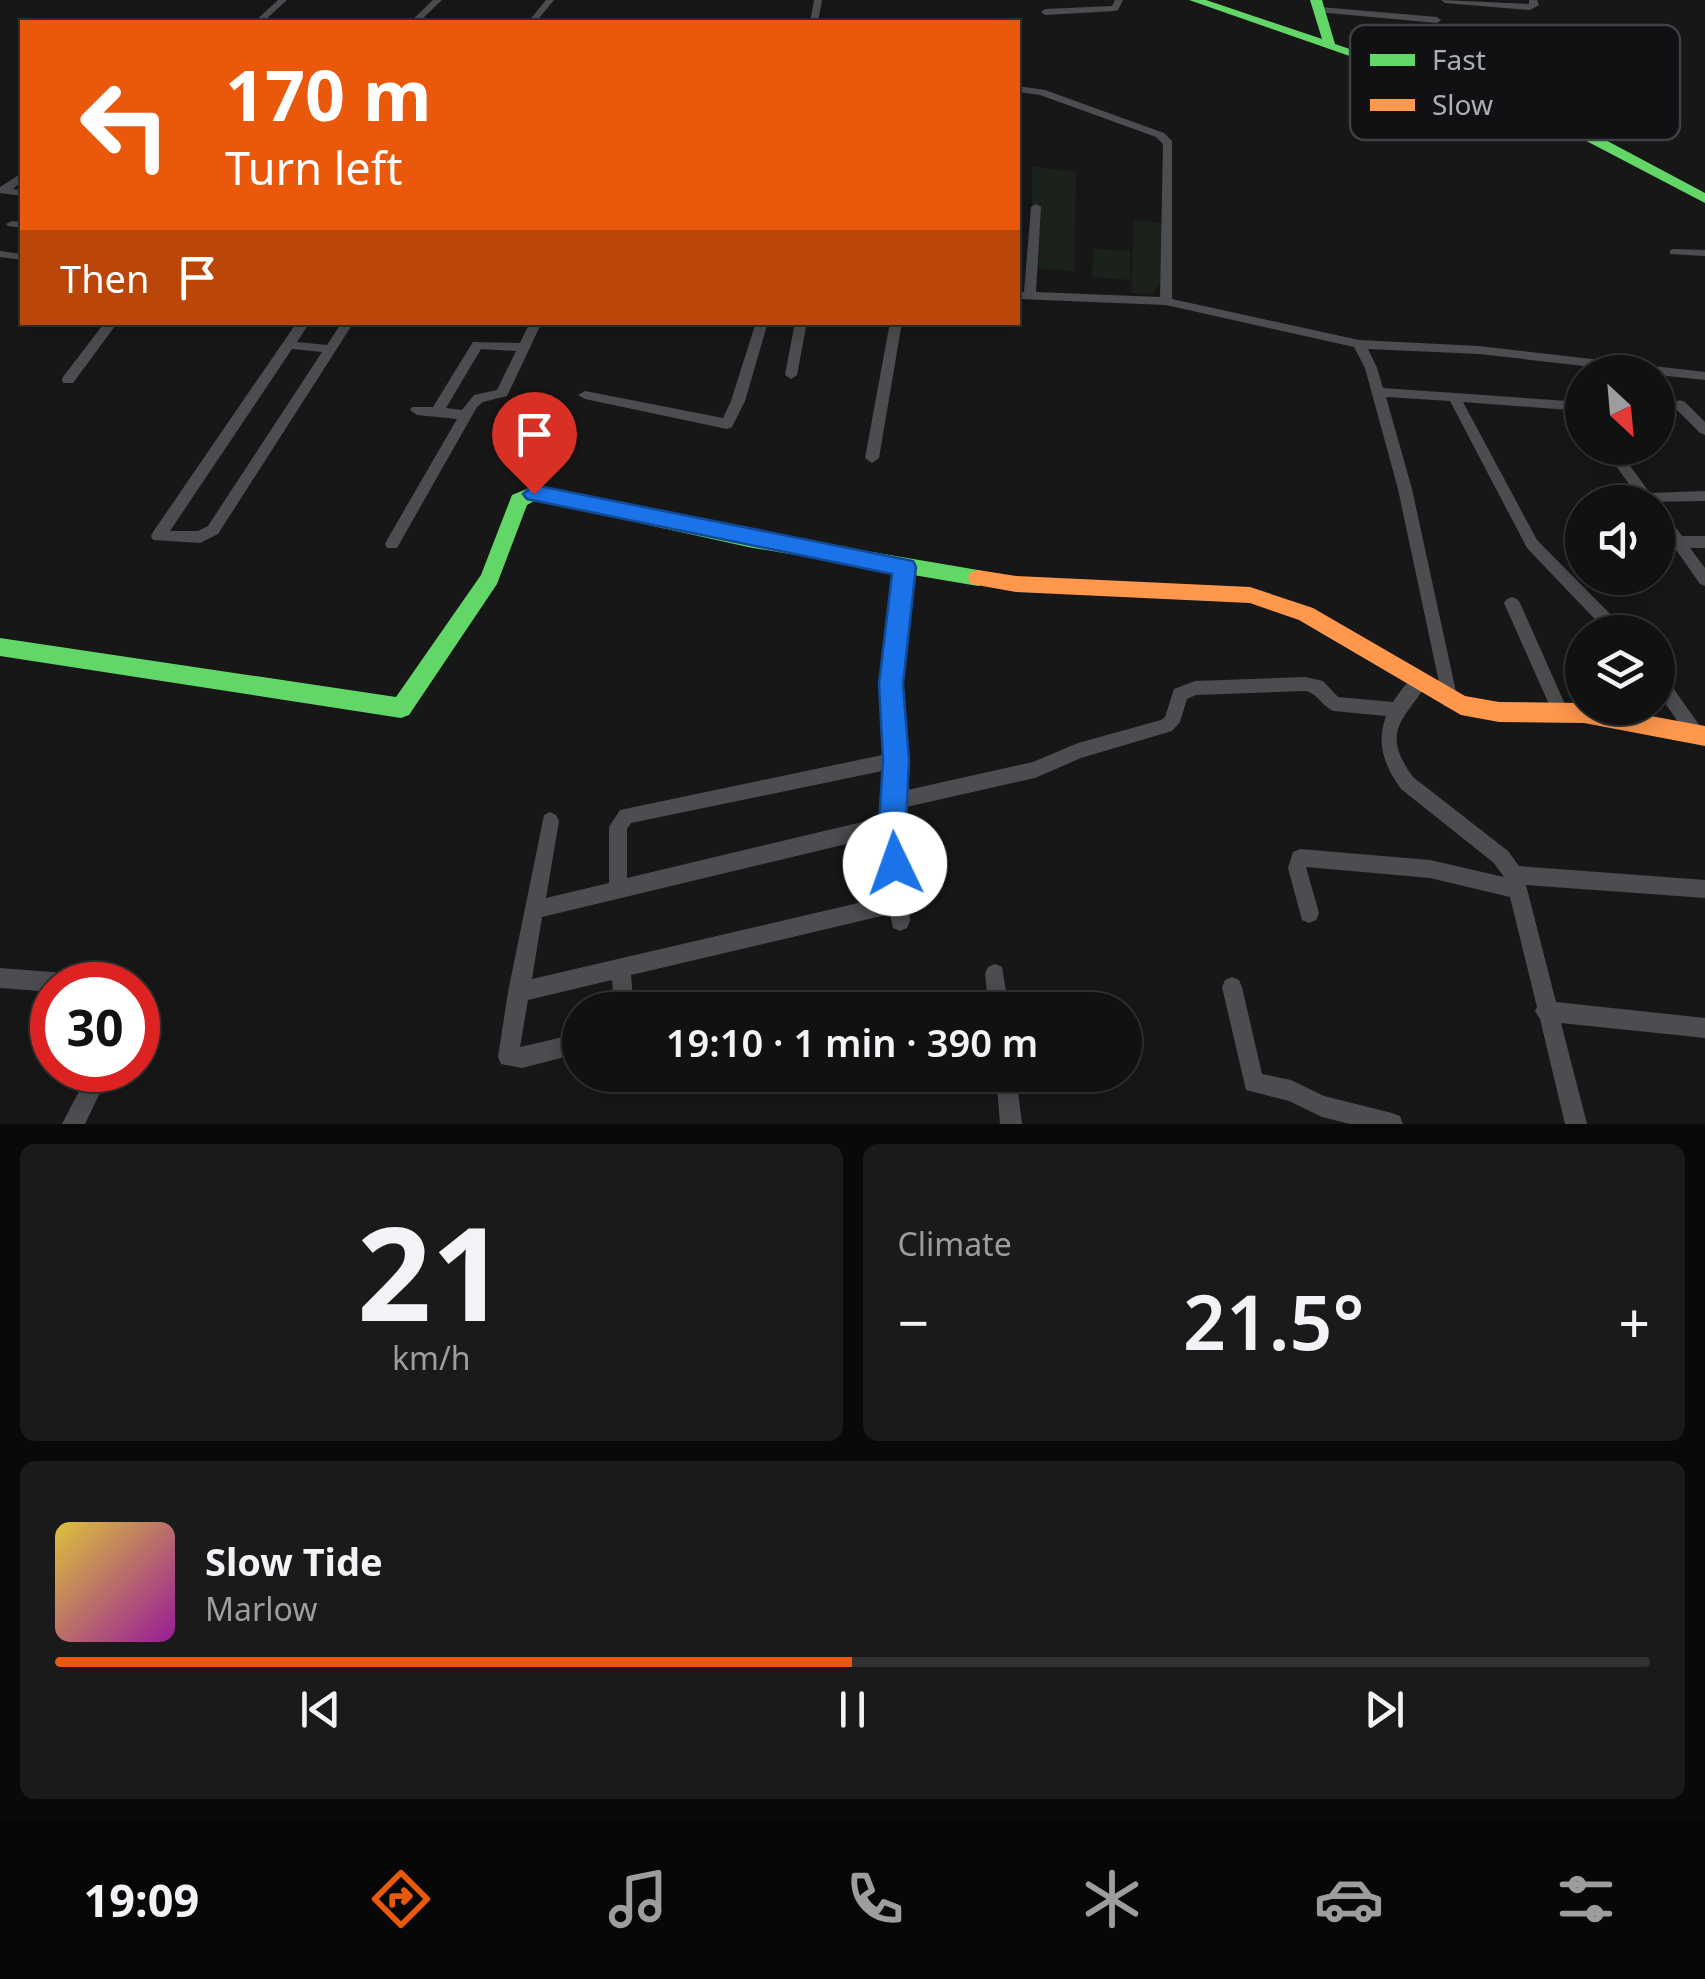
<!DOCTYPE html>
<html lang="en">
<head>
<meta charset="utf-8">
<style>
	body { margin:0; font-family:"Noto Sans",sans-serif; background:#1a1a1a; color:#f1f3f6; height:100vh; display:flex; flex-direction:column; font-size:38px; white-space:nowrap }
	* { box-sizing:border-box; margin:0 }
	p { font-size:32px; color:#9c9d9f }
	.icon { flex:none; width:55px; height:55px; fill:none; stroke:currentColor; stroke-width:2; stroke-linecap:round; stroke-linejoin:round }
	.map { position:relative; height:1124px; overflow:hidden }
	.details { display:flex; flex-direction:column; gap:20px; padding:20px; background:#090909; flex:1 }
	.details>* { flex:none }
	.hud { position:absolute; left:20px; top:20px; width:1000px; height:305px; border-radius:0px; box-shadow:0 5px 25px #0003,0 0 0 2px #303131; background:#ea580c; color:#fff; overflow:hidden }
	.needle { width:65px; rotate:154deg }
	.tools { position:absolute; left:1565px; top:355px; display:grid; gap:20px }
	.tools a { display:grid; place-items:center; width:110px; height:110px; border-radius:50%; background:#111; box-shadow:0 5px 25px #0003,0 0 0 2px #303131; font-size:50px }
	.speed { position:absolute; left:30px; top:962px; display:flex; gap:20px; font-size:50px; font-weight:700; text-align:center }
	.speed>* { display:grid; place-content:center; width:130px; height:130px; border-radius:50%; background:#111; box-shadow:0 5px 25px #0003,0 0 0 2px #303131; line-height:1 }
	.speed .limit { border:15px solid #d22; background:#fff; color:#111 }
	.pin { position:absolute; display:grid; place-items:center; width:85px; height:85px; color:#fff; margin:-102px -42px; border-radius:50% 50% 50% 0; rotate:-45deg; box-shadow:0 0 10px #0007 }
	.pin .icon { rotate:45deg }
	.me { position:absolute; width:110px; margin:-55px; rotate:357deg; stroke-linejoin:round; filter:drop-shadow(0 0 8px #0008) }
	.turn { display:flex; align-items:center; gap:35px; height:210px; padding:0 40px; font-size:45px }
	.turn .icon { width:130px; height:130px; stroke-width:2.5 }
	.turn b { display:block; font-size:70px; line-height:85px }
	.then { display:flex; align-items:center; height:95px; padding:0 40px; background:#0003; gap:20px; font-size:38px }
	.big { font-size:75px; font-weight:600; line-height:1.1 }
	.details .tile { flex:1; display:flex; flex-direction:column; justify-content:center; gap:15px; min-width:0; padding:0 35px; border-radius:15px; background:#1a1a1a }
	.details .dial { align-items:center; gap:0 }
	.dial b { font-size:130px; line-height:1 }
	.song { display:flex; align-items:center; gap:30px }
	.cover { width:120px; height:120px; border-radius:15px; background:linear-gradient(135deg,hsl(50 70% 55%),hsl(300 70% 35%)) }
	.played { height:10px; border-radius:5px; background:linear-gradient(90deg,#ea580c 50%,#303131 50%) }
	.keys { display:flex; justify-content:space-around; direction:ltr }
	.heat { display:flex; justify-content:space-between; align-items:center; font-size:55px; direction:ltr }
	.details .tiles { flex:1; display:grid; gap:20px; grid-template-columns:1fr 1fr }
	.tile:last-child { grid-column:span 2 }
	.trip { position:absolute; left:562px; top:992px; width:580px; height:100px; border-radius:50px; background:#111; box-shadow:0 5px 25px #0003,0 0 0 2px #303131; font-weight:600; line-height:100px; text-align:center }
	.tabs { display:flex; height:160px; justify-content:space-around; align-items:center; background:#070707; color:#9c9d9f }
	.tabs .icon { width:70px; height:70px }
	.tabs .current { color:#ea580c }
	.tabs b { font-size:45px; color:#f1f3f6 }
	.map>svg:first-child { display:block }
</style>
</head>
<body>
<div class="map">
<svg width="1705" height="1124" viewBox="0 0 1705 1124">
	<rect width="100%" height="100%" fill="#171717"/>
	<!-- green -->
	<path fill="#1b211b" d="M1032,166L1076,172L1075,271L1031,268Z
		M1134,220L1164,223L1163,276L1153,294L1131,293Z
		M1093,249L1130,251V280L1092,277Z"/>
	<g fill="none" stroke-linecap="round" stroke-linejoin="round">
		<!-- street -->
		<path fill="#4b4d50" fill-rule="evenodd" d="M278,0H287L263,22H254Z
			M433,0H442L419,22H410Z
			M546,0H554L536,22H528Z
			M814,0H822L818,22H810Z
			M1115,0H1123L1118,10L1115,11L1045,15L1041,12L1045,9L1112,6Z
			M1441,0L1529,4V0H1537L1539,5L1530,10L1445,3Z
			M1320,7L1437,17L1441,20L1437,23L1317,12L1316,10Z
			M1412,66L1541,70L1546,73L1541,76L1409,71L1407,69Z
			M1018,86L1045,90L1164,133L1172,141V299L1359,340L1479,346L1705,372V380L1658,375V372H1637L1479,354L1368,349L1377,368L1383,388L1582,402V411L1463,402L1537,540L1623,627L1625,632H1607L1527,548L1450,401L1386,397L1412,489L1458,701L1456,706L1450,708L1444,706L1398,489L1365,368L1354,347L1166,305L1018,299V291L1024,292L1031,207L1036,204L1041,207L1036,292L1160,297L1163,144L1156,137L1040,95L1018,92Z
			M1505,87L1672,100L1677,103L1672,106L1505,93L1481,96L1476,93Z
			M22,173V181L13,189L22,190V196L0,193V187Z
			M12,221L22,222V228L8,226L6,224Z
			M1674,249L1705,250V256L1670,254V250Z
			M0,251L22,254V260L0,257Z
			M105,322H118L73,383H63L62,380L63,377Z
			M297,322H310L297,342L327,345L342,322H354L218,534L200,543L153,540L151,536L153,532ZM292,349L322,352L208,526L198,531H170Z
			M530,322H542L507,396L483,402L477,407L397,548H387L385,544L387,540L457,419L417,415L410,410L412,407H433L473,342L520,343ZM481,349L516,351L497,390L474,395L462,410L446,408Z
			M756,322H768L745,401L732,427L727,429L585,399L578,395L585,391L723,418L731,401Z
			M795,322H807L797,375L791,379L785,375Z
			M890,322H902L879,458L872,463L865,458Z
			M1680,400L1685,402L1705,422V435L1700,433L1675,408L1673,405L1675,402Z
			M1603,448H1617L1650,493L1705,491V501L1642,502Z
			M1658,509L1663,510L1682,536H1705V548H1690L1705,568V586L1700,584L1658,524Z
			M905,561L910,563L913,567L899,684L905,760L903,791L1033,762L1078,743L1161,720L1165,717L1174,689L1195,681L1305,677L1323,681L1338,697L1393,702C1401,691 1411,672 1426,677L1428,682C1405,720 1379,730 1413,777L1508,851L1519,866L1705,880V898L1526,885L1556,1002L1705,1018V1038L1561,1023L1587,1124H1565L1540,1019L1535,1011L1537,1007L1510,897L1430,878L1306,867L1319,913L1316,920L1309,923L1302,920L1288,868L1293,852L1300,849L1430,860L1504,877L1494,863L1401,789C1384,765 1376,744 1386,716L1334,711C1322,707 1318,693 1305,691L1196,695L1187,699L1180,722L1172,731L1081,758L1035,778L902,808L901,824L910,921L907,928L900,931L893,928L890,914L631,975L634,1010H614L612,980L528,1000L520,1047L580,1033V1053L522,1068L501,1064L498,1057L508,992L544,815L550,812L556,815L559,821L546,898L609,883V827L620,810L887,754L883,684L897,567L900,563ZM887,770L883,817L627,878V829L631,823ZM884,835L888,896L532,979L542,917Z
			M1512,597L1517,599L1520,603L1568,711L1566,716L1560,718L1554,716L1552,711L1504,603L1507,599Z
			M1658,673L1664,675L1702,729L1704,734L1702,739L1696,742L1690,739L1658,693Z
			M995,964L1002,967L1009,1010H989L985,974L988,967Z
			M0,968L90,975L97,978L100,985H52V992L0,988Z
			M1232,977L1239,980L1242,987L1262,1074L1291,1080L1324,1096L1392,1113L1400,1116L1403,1124H1350L1322,1117L1289,1101L1246,1090L1222,987L1225,980Z
			M90,1070H111L85,1124H62Z
			M996,1075H1016L1022,1124H1000Z"/>
		<!-- fast -->
		<path fill="#63d668" fill-rule="evenodd" d="M1189,0H1206L1322,39L1310,0H1322L1335,44L1583,128L1705,193V203L1573,134Z
			M534,486L748,531L978,570L985,572L988,578L985,584L978,586L748,547L536,500L527,505L497,584L409,715L401,718L0,656V638L396,697L481,575L512,495Z"/>
		<!-- slow -->
		<path fill="#ff974d" fill-rule="evenodd" d="M978,570L1016,576L1250,587L1313,608L1465,696L1499,702L1582,703V708H1607L1705,726V746L1584,723L1499,722L1461,715L1299,620L1250,603L1016,592L971,584L968,578L971,572Z"/>
	</g>
	<!-- route -->
	<path fill="#1a73e8" stroke="#114b97" stroke-width="2.5" d="M534,485L913,561L916,567L903,684L909,760L906,824L909,864L905,873L895,877L885,873L879,824L883,760L879,684L892,574L527,499L523,494Z"/>
	<!-- legend -->
	<rect x="1350" y="25" width="330" height="115" rx="15" fill="#111113" stroke="#3e4044" stroke-width="2.5"/>
	<rect x="1370" y="54" width="45" height="12" fill="#63d668"/>
	<rect x="1370" y="99" width="45" height="12" fill="#ff974d"/>
	<g font-size="28" fill="#a8afb7">
		<text x="1432" y="70">Fast</text>
		<text x="1432" y="115">Slow</text>
	</g>
</svg>
<div class="tools">
<a><svg class="needle" viewBox="-14 -14 28 28"><path d="M0-13l5 13h-10z" fill="#e53935"/><path d="M0 13l5-13h-10z" fill="#9c9d9f"/></svg></a>
<a><svg class="icon" aria-label="sound" viewBox="0 0 24 24"><path d="M4 9h4l5-4v14l-5-4H4zM17 9q2 3 0 6"/></svg></a>
<a><svg class="icon" aria-label="layers" viewBox="0 0 24 24"><path d="M12 4l9 5-9 5-9-5zM3 14l9 5 9-5"/></svg></a>
</div>
<div class="speed"><div class="limit">30</div></div>
<div class="pin" style="left:534px;top:494px;background:#d93025"><svg class="icon" aria-label="arrive" viewBox="0 0 24 24"><path d="M6 21V4h12l-3 4 3 4H6"/></svg></div>
<svg class="me" style="left:895px;top:864px" viewBox="-20 -20 40 40"><circle r="19" fill="#fff"/><path d="M0-13L10 11 0 6-10 11z" fill="#1a73e8"/></svg>
<div class="trip">19:10 · 1 min · 390 m</div>
<div class="hud">
<div class="turn"><svg class="icon" aria-label="left" viewBox="0 0 24 24"><path d="M17 20v-9H6M10 6l-5 5 5 5"/></svg><div><b>170 m</b>Turn left</div></div>
<div class="then">Then<svg class="icon" aria-label="arrive" viewBox="0 0 24 24"><path d="M6 21V4h12l-3 4 3 4H6"/></svg></div>
</div>
</div>
<section class="details">
<div class="tiles">
<div class="tile dial"><b>21</b><p>km/h</p></div>
<div class="tile"><p>Climate</p>
<div class="heat"><a>−</a><b class="big">21.5°</b><a>+</a></div>
</div>
<div class="tile">
<div class="song"><i class="cover"></i><div><b>Slow Tide</b><p>Marlow</p></div></div>
<div class="played"></div>
<div class="keys"><svg class="icon" aria-label="previous" viewBox="0 0 24 24"><path d="M18 5L8 12l10 7zM5 5v14"/></svg><svg class="icon" aria-label="pause" viewBox="0 0 24 24"><path d="M8 5v14M16 5v14"/></svg><svg class="icon" aria-label="next" viewBox="0 0 24 24"><path d="M6 5l10 7-10 7zM19 5v14"/></svg></div>
</div>
</div>
</section>
<nav class="tabs">
<b>19:09</b>
<svg class="icon current" aria-label="directions" viewBox="0 0 24 24"><path d="M12 3l9 9-9 9-9-9zM9 14v-3h6M13 9l2 2-2 2"/></svg>
<svg class="icon" aria-label="music" viewBox="0 0 24 24"><path d="M9 18V5l10-2v13"/><circle cx="6" cy="18" r="3"/><circle cx="16" cy="16" r="3"/></svg>
<svg class="icon" aria-label="phone" viewBox="0 0 24 24"><path d="M5 4h4l2 5-3 2q2 4 5 5l2-3 5 2v4C11 20 4 13 5 4z"/></svg>
<svg class="icon" aria-label="climate" viewBox="0 0 24 24"><path d="M12 3v18M4 7l16 10M4 17L20 7"/></svg>
<svg class="icon" aria-label="car" viewBox="0 0 24 24"><path d="M5 17H2v-5l4-1 3-4h7l3 4 3 1v5h-3M9 17h6M6 11h13"/><circle cx="7" cy="17" r="2"/><circle cx="17" cy="17" r="2"/></svg>
<svg class="icon" aria-label="filters" viewBox="0 0 24 24"><path d="M4 7h16M4 17h16"/><circle cx="9" cy="7" r="2"/><circle cx="15" cy="17" r="2"/></svg>
</nav>
</body>
</html>
